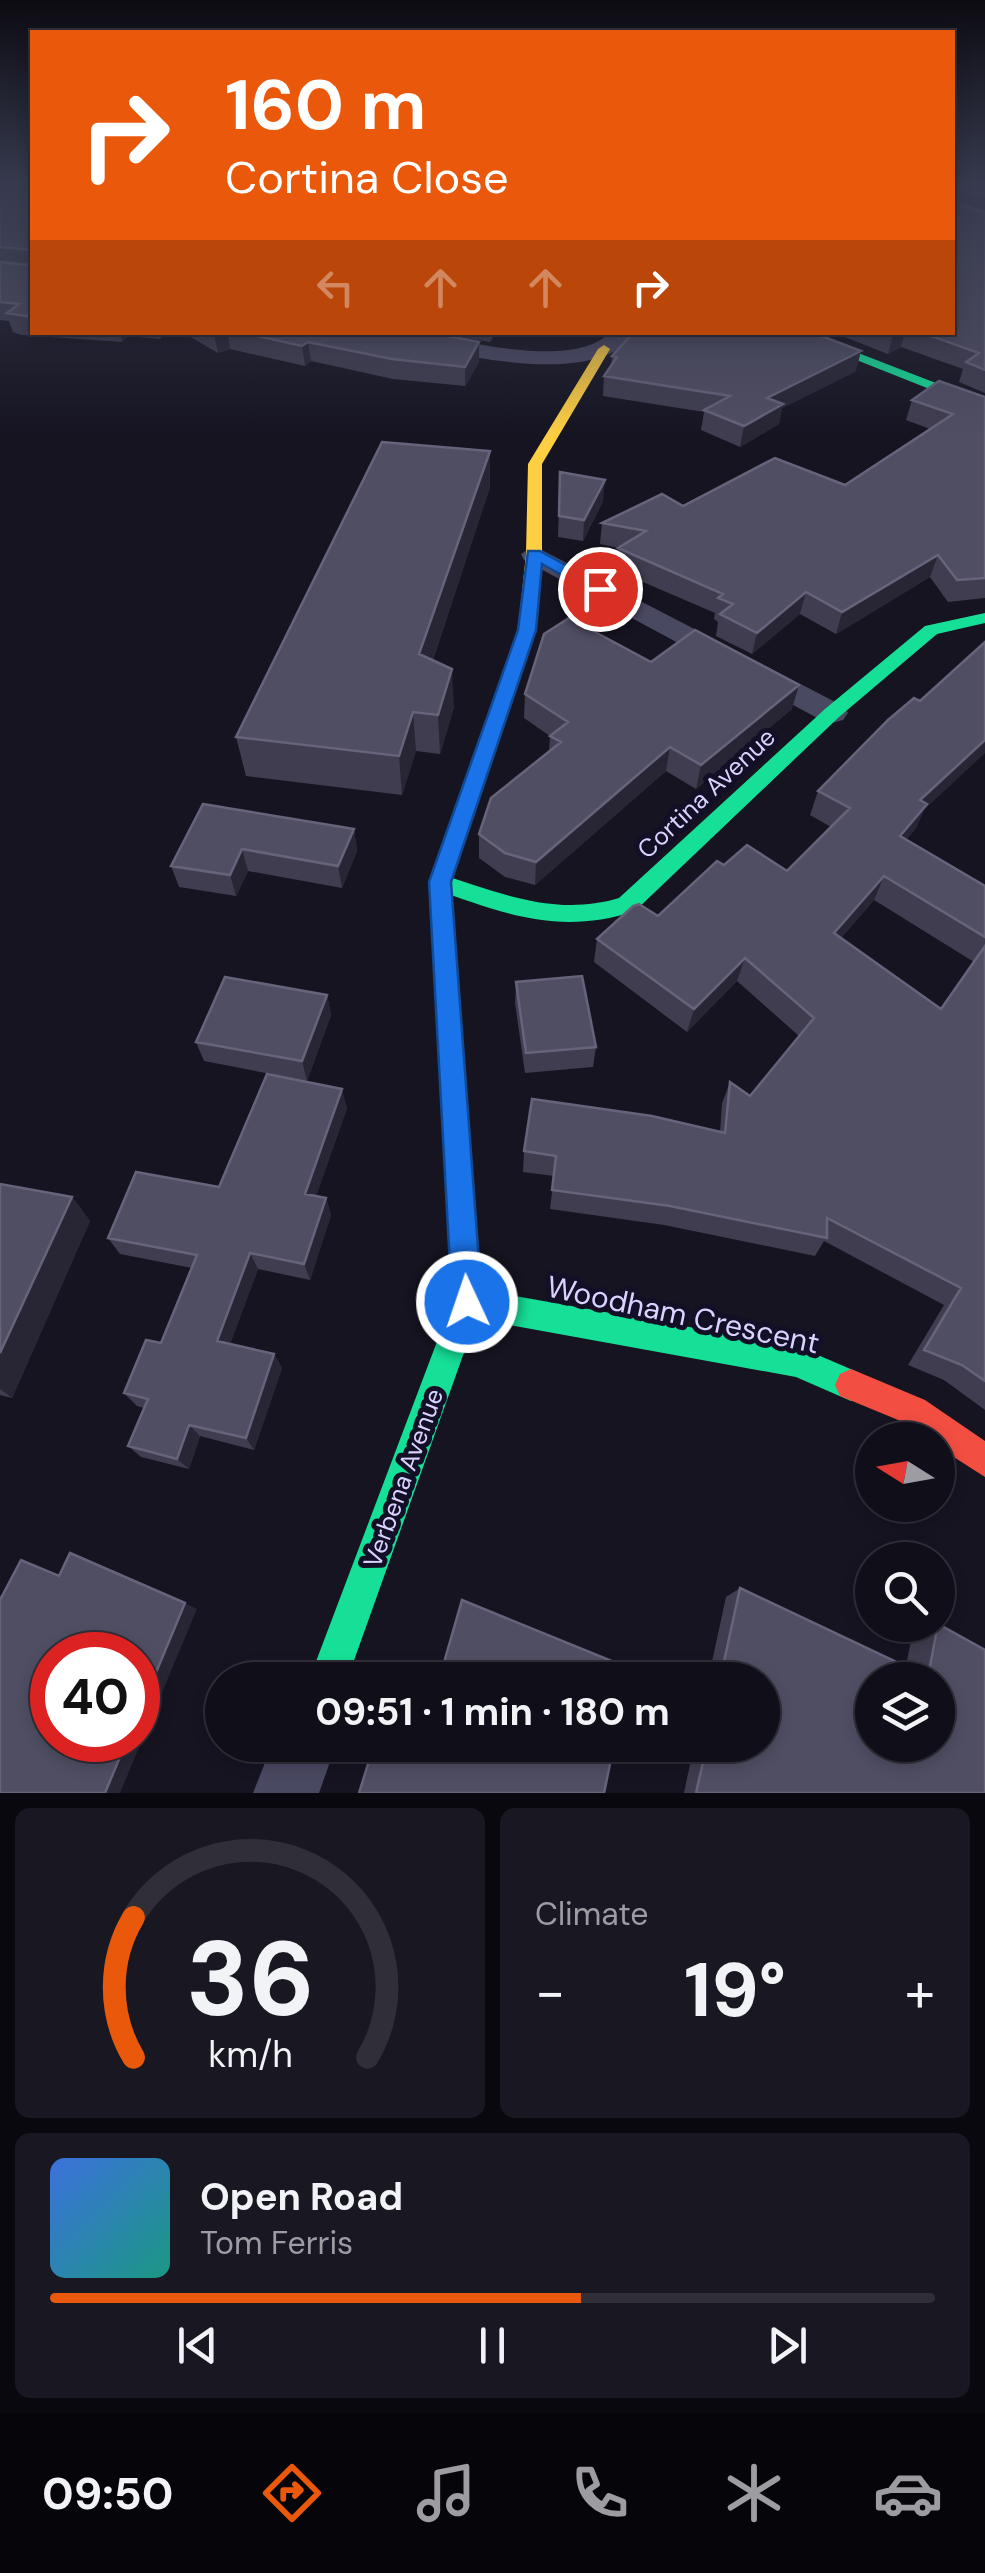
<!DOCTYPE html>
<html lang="en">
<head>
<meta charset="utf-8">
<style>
	body { margin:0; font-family:"DM Sans",sans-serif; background:#191822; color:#f1f3f6; height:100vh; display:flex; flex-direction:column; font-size:38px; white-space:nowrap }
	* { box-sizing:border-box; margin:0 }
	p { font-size:32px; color:#9c9ca2 }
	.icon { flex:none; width:55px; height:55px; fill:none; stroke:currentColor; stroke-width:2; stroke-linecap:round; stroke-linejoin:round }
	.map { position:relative; height:1793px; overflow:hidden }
	.details { display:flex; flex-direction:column; gap:15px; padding:15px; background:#09080e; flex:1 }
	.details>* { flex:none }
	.top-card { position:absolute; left:30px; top:30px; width:925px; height:305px; border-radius:0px; box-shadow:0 5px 15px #0003,0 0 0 2px #302f38; background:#ea580c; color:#fff; overflow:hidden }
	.needle { width:65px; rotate:281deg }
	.controls { position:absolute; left:855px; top:1422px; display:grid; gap:20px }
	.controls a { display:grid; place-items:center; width:100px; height:100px; border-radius:50%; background:#100f19; box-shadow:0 5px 15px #0003,0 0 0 2px #302f38; font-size:50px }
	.speed { position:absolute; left:30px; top:1632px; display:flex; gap:20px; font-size:50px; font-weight:700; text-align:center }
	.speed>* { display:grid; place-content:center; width:130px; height:130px; border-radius:50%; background:#100f19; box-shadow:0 5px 15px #0003,0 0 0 2px #302f38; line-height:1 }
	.speed .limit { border:15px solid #d22; background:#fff; color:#111 }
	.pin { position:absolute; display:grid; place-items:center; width:85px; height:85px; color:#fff; margin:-42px; border:5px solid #fff; border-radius:50%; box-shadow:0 2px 10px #0007 }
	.me { position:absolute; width:110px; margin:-55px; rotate:357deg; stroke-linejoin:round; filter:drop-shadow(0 0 8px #0008) }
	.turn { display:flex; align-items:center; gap:35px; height:210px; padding:0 30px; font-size:45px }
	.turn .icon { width:130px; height:130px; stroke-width:2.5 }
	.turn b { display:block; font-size:70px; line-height:85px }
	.lanes { display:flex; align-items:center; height:95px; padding:0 30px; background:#0003; justify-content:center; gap:50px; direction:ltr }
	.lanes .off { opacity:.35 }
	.big { font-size:75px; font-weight:700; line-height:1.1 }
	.details .card { flex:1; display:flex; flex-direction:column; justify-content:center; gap:15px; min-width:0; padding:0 35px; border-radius:15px; background:#191822 }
	.details .dial { align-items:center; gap:0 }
	.dial svg { height:260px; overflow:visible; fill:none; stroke:#302f38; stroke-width:7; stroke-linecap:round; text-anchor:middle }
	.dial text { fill:#f1f3f6; stroke:none }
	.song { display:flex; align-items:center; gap:30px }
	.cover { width:120px; height:120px; border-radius:15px; background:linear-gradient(135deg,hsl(220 70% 55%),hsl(170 70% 35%)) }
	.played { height:10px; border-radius:5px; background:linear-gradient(90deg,#ea580c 60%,#302f38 60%) }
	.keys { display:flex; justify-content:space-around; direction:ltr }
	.heat { display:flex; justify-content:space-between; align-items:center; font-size:55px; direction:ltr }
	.details .tiles { flex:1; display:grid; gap:15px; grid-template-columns:1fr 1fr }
	.card:last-child { grid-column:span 2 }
	.trip { position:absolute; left:205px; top:1662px; width:575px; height:100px; border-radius:50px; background:#100f19; box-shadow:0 5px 15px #0003,0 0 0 2px #302f38; font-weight:700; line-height:100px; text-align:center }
	.menu { display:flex; height:160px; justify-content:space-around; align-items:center; background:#06060a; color:#9c9ca2 }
	.menu .icon { width:70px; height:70px }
	.menu .current { color:#ea580c }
	.menu b { font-size:45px; color:#f1f3f6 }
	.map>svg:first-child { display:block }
</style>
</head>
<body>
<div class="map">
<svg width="985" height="1793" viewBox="0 0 985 1793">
	<rect width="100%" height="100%" fill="#161421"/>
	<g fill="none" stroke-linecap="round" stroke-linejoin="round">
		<!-- street -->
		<path fill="#4a4962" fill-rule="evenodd" d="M369,332C385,332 402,331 417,333C464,340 575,371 610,332H631C625,341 619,350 609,354C548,380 442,350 379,338Z
			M534,546L843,706L848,713L843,720L832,723L821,720L524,560L521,554Z
			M272,1745H336L319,1793H253Z"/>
		<!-- fast -->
		<path fill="#16e098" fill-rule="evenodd" d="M786,332H804L985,402V411Z
			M985,613V623L937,634L839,717L635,911C559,936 504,914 432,888L429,882L440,874C500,893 556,917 619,898L825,709L925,626Z
			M455,1098L464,1102L468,1110L481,1290L797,1346L862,1374L867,1385L862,1396L851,1401L796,1377L476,1319L347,1680H309L452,1302L442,1110L446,1102Z"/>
		<!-- slow -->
		<path fill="#ffcf43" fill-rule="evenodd" d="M604,345L610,349L542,464V554L536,630L451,882L468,1110L464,1118L455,1122L446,1118L442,1110L429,882L518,630L526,554L528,464L598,349Z"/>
		<!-- jam -->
		<path fill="#f24e42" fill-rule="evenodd" d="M851,1369L925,1400L985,1441V1477L938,1447V1440H927L903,1422L840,1396L835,1385L840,1374Z"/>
	</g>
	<!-- wall -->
	<path fill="#403d50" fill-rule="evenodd" d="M0,185H32V332H166L160,339L128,336L122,342L22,335L13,332L9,321L0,320Z
		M952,185H985V393L959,382L963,369L901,347L888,354L832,332H952Z
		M182,332H428L479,342V362L465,386L393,379L311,361L305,366L230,349L218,353Z
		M434,332H496L490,342Z
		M505,332H546L543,336Z
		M629,332H811L856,371L782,408L779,424L740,447L701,430L704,412L603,396L604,376L611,367L612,356L628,339Z
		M985,397V598L948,602L930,577L836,634L800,614L752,654L716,636L718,622L714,619L715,613L615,570L618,548L600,544L602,523L683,506L845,485L930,429L906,420L912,400Z
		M560,472L603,501L583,541L558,537Z
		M490,487L433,660L454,707L440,754L416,751L402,795L246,776L236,737Z
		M651,662L792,709L696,789L666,771L535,885L505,877L479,858V834L549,751L550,736L524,718L525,694Z
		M818,791L924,810L916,828L906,840L985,886V1410L944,1380L908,1365L944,1305L824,1241L815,1256L664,1225L550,1209L554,1176L523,1172L524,1151L720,1132L722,1103L730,1082L750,1096L799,1036L737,981L687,1032L594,962L597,939L658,916L724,865L787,871L831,827L810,815ZM874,900L974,962L941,1009L841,938Z
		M203,804L354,829L357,851L342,888L248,871L236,896L179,887L171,866Z
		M516,982L596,1047L593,1067L525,1073L515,1003Z
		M327,995L331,1015L307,1081L204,1061L196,1042Z
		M347,1108L316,1196L326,1198L331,1215L310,1280L258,1269L230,1344L274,1354L282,1368L254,1450L200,1436L189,1469L141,1457L128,1446L144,1408L137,1406L124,1393L161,1343L192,1268L120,1254L108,1238L219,1187Z
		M0,1184L72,1197L90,1221L12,1398L0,1395Z
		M740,1588L906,1666L913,1630L938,1625L985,1793H684L694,1745H762V1680H708L726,1597Z"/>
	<!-- shaded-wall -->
	<path fill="#282635" d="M120,332H127L128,336L122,342Z
		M219,332H227L230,349L218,353L214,334Z
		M898,332H905L901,347L888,354L893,335Z
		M308,342L311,361L305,366L302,346Z
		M479,342V362L465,386V367Z
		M861,351L856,371L782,408L779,424L740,447L744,426L767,398Z
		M490,451V487L422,693L419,654Z
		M605,480L603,501L583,541L584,520Z
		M938,555L930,577L836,634L842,612Z
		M806,592L800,614L752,654L757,633Z
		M452,669L454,707L440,754L438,715Z
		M799,685L792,709L696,789L701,765Z
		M413,712L416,751L402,795L399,756Z
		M985,740V753L924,810L916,828L889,860L900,836L920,800Z
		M670,747L666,771L535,885L536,862Z
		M354,829L357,851L342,888L338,866Z
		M242,849L248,871L236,896L230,875Z
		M884,876L874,900L824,957L834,933Z
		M745,958L737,981L687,1032L694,1009Z
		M327,995L331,1015L307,1081L302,1061Z
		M342,1089L347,1108L311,1211L305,1194Z
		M72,1197L90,1221L12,1398L0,1389V1353Z
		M326,1198L331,1215L310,1280L304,1264Z
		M250,1253L258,1269L226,1355L217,1341Z
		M274,1354L282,1368L254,1450L246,1438Z
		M189,1425L200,1436L189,1469L177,1459Z
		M185,1603L197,1609L120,1793H105L127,1740H138V1716Z
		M388,1745H393L420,1757L416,1758Z"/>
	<!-- building -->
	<path fill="#504e63" stroke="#66637b" stroke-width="2.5" fill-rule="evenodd" d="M0,185H32V317L7,313L19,304L0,302V262L29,265V250L0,247Z
		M952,185H985V196L958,190L953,193V203L985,212V370L966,362L979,353L920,332H952Z
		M239,332H428L479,342L465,367L392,359L308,342L302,346Z
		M634,332H811L861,351L767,398L783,404L744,426L704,410L730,396L604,376L617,357L612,356Z
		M939,381L985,397V578L957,580L938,555L842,612L806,592L757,633L720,614L733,604L718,598L723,594L618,548L646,531L602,523L662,494L683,506L775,458L845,485L953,414L912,400Z
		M382,442L490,451L419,654L452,669L438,715L413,712L399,756L236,737Z
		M560,472L605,480L584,520L559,516Z
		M569,618L651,662L695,630L799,685L701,765L670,747L536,862L505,853L479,834L491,798L561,742L550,736L568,722L525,694L544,634Z
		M985,642V740L920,800L927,804L900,836L985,886V937L884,876L834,933L941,1009L985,946V1381L962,1365L924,1350L961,1288L827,1218V1238L670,1206L552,1190L556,1156L524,1151L532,1099L652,1116L725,1133L730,1082L750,1096L814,1018L745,958L694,1009L597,939L633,906L639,904L658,916L717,861L724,865L747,845L787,871L850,808L818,791L888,720L914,698L920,701Z
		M203,804L354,829L338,866L242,849L230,875L171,866Z
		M582,976L596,1047L526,1053L516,982Z
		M225,977L327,995L302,1061L196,1042Z
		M267,1074L342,1089L305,1194L326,1198L304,1264L250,1253L217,1341L274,1354L246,1438L189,1425L177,1459L128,1446L148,1399L124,1393L146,1340L161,1343L197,1255L108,1238L136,1172L219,1187Z
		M0,1184L72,1197L0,1353Z
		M70,1553L185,1603L138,1716V1655H52V1740H127L105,1793H0V1600L21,1560L59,1576Z
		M740,1588L928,1677L938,1624L985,1650V1793H696L707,1745H762V1680H720ZM872,1680H938V1745H872Z
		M462,1600L629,1668L627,1680H439Z
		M374,1745H388L416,1758L420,1745H614L604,1793H359Z"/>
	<!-- sky -->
	<linearGradient id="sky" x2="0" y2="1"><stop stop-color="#0c0b12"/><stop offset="0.42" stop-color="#363a4e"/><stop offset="1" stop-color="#363a4e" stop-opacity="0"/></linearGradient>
	<rect width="985" height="436" fill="url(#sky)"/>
	<!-- route -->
	<path fill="#1a73e8" stroke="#114b97" stroke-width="2.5" d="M528,551H540L609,589L594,593L542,564L536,630L451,882L482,1302L477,1313L467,1317L456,1313L452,1302L429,882L518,630Z"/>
	<g text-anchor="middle" stroke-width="10" stroke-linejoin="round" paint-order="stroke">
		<!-- street labels -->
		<g font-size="25" fill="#d9d4ff" stroke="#130f26">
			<text transform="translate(706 793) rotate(-43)" y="9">Cortina Avenue</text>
			<text transform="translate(403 1478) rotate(-70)" y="9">Verbena Avenue</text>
		</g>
		<!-- near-street labels -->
		<g font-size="30" fill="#d9d4ff" stroke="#130f26">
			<text transform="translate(683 1315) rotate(12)" y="10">Woodham Crescent</text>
		</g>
	</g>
</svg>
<div class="controls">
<a><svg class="needle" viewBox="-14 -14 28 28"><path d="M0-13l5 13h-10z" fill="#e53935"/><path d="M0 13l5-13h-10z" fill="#9c9ca2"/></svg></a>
<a><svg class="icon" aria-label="search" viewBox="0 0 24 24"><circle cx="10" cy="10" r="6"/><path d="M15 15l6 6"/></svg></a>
<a><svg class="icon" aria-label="layers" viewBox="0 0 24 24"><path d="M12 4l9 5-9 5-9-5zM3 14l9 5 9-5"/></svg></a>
</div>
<div class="speed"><div class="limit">40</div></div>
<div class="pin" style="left:600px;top:589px;background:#d93025"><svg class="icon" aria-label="arrive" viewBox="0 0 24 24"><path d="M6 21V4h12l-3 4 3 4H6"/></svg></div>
<svg class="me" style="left:467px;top:1302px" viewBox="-20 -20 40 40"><circle r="17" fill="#1a73e8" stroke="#fff" stroke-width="3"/><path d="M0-11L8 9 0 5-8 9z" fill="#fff"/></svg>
<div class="trip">09:51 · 1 min · 180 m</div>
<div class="top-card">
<div class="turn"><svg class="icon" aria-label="right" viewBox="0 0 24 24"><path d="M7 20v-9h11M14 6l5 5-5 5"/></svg><div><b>160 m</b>Cortina Close</div></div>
<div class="lanes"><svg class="icon off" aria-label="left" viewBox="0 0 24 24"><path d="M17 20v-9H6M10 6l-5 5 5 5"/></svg><svg class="icon off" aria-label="ahead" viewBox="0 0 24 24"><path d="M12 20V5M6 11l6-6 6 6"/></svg><svg class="icon off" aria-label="ahead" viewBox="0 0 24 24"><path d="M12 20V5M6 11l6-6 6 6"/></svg><svg class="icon" aria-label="right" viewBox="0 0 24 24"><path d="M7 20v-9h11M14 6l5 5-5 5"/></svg></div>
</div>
</div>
<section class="details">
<div class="tiles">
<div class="card dial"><svg viewBox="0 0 100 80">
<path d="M14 69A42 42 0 1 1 86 69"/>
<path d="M14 69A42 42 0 0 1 14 26" stroke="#ea580c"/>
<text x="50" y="56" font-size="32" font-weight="700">36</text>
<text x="50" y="72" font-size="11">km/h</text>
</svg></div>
<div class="card"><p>Climate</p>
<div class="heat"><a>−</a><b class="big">19°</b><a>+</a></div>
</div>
<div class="card">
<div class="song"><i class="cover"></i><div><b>Open Road</b><p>Tom Ferris</p></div></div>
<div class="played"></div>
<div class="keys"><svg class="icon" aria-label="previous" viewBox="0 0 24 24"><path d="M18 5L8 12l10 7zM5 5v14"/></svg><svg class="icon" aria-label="pause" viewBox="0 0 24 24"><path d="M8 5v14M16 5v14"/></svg><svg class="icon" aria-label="next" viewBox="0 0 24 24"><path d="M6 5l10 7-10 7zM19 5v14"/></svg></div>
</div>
</div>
</section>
<nav class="menu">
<b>09:50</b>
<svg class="icon current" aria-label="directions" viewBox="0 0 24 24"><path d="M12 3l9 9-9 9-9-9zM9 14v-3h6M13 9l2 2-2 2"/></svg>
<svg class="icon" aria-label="music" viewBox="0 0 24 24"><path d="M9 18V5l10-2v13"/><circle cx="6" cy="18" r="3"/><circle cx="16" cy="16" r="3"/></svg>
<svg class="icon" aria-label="phone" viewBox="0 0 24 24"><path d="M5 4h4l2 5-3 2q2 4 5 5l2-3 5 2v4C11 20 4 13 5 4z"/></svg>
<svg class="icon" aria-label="climate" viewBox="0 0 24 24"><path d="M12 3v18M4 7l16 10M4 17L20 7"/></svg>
<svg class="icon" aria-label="car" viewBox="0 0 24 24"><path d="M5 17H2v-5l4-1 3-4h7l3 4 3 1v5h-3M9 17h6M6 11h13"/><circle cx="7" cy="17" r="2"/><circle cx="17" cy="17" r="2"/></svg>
</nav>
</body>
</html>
